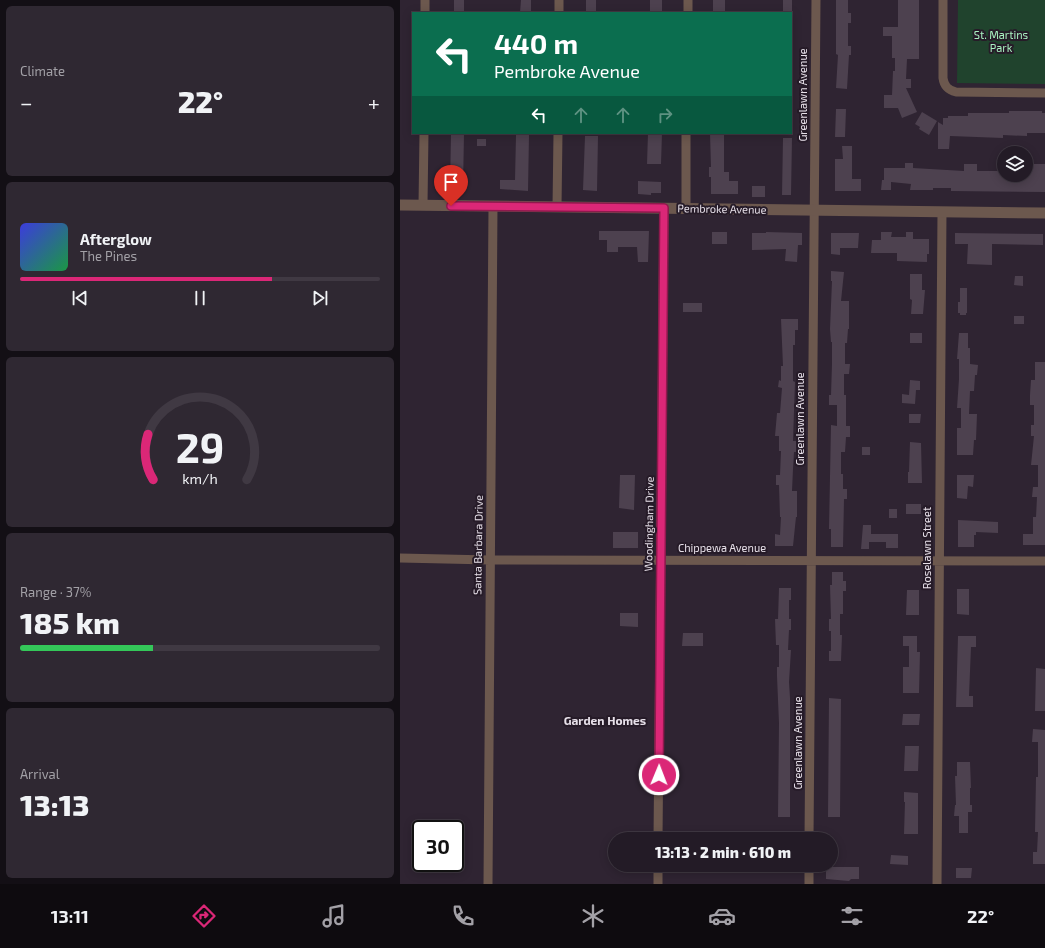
<!DOCTYPE html>
<html lang="en">
<head>
<meta charset="utf-8">
<style>
	body { margin:0; font-family:"Exo 2",sans-serif; background:#2f2832; color:#f1f3f6; height:100vh; display:flex; flex-direction:column; font-size:15px; white-space:nowrap }
	* { box-sizing:border-box; margin:0 }
	p { font-size:13px; color:#a3a1a7 }
	.icon { flex:none; width:22px; height:22px; fill:none; stroke:currentColor; stroke-width:2; stroke-linecap:round; stroke-linejoin:round }
	.map { position:relative; flex:1; overflow:hidden }
	.details { display:flex; flex-direction:column; gap:6px; padding:6px; background:#130f15; width:400px }
	.details>* { flex:none }
	.top-card { position:absolute; left:12px; top:12px; width:380px; height:122px; border-radius:0px; box-shadow:0 2px 10px #0003,0 0 0 1px #403943; background:#0b6e4f; color:#fff; overflow:hidden }
	.controls { position:absolute; left:597px; top:146px; display:grid; gap:8px }
	.controls a { display:grid; place-items:center; width:36px; height:36px; border-radius:50%; background:#231b26; box-shadow:0 2px 10px #0003,0 0 0 1px #403943; font-size:20px }
	.speed { position:absolute; left:12px; top:820px; display:flex; gap:8px; font-size:20px; font-weight:700; text-align:center }
	.speed>* { display:grid; place-content:center; width:52px; height:52px; border-radius:50%; background:#231b26; box-shadow:0 2px 10px #0003,0 0 0 1px #403943; line-height:1 }
	.speed .limit { border:2px solid #111; border-radius:6px; background:#fff; color:#111 }
	.pin { position:absolute; display:grid; place-items:center; width:34px; height:34px; color:#fff; margin:-41px -17px; border-radius:50% 50% 50% 0; rotate:-45deg; box-shadow:0 0 4px #0007 }
	.pin .icon { rotate:45deg }
	.me { position:absolute; width:44px; margin:-22px; rotate:1deg; stroke-linejoin:round; filter:drop-shadow(0 0 3px #0008) }
	.turn { display:flex; align-items:center; gap:14px; height:84px; padding:0 16px; font-size:18px }
	.turn .icon { width:52px; height:52px; stroke-width:2.5 }
	.turn b { display:block; font-size:28px; line-height:34px }
	.lanes { display:flex; align-items:center; height:38px; padding:0 16px; background:#0003; justify-content:center; gap:20px; direction:ltr }
	.lanes .off { opacity:.35 }
	.big { font-size:30px; font-weight:800; line-height:1.1 }
	.details .card { flex:1; display:flex; flex-direction:column; justify-content:center; gap:6px; min-width:0; padding:0 14px; border-radius:6px; background:#2f2832 }
	.details .dial { align-items:center; gap:0 }
	.dial svg { height:104px; overflow:visible; fill:none; stroke:#403943; stroke-width:7; stroke-linecap:round; text-anchor:middle }
	.dial text { fill:#f1f3f6; stroke:none }
	.song { display:flex; align-items:center; gap:12px }
	.cover { width:48px; height:48px; border-radius:6px; background:linear-gradient(135deg,hsl(240 70% 55%),hsl(140 70% 35%)) }
	.played { height:4px; border-radius:2px; background:linear-gradient(90deg,#db2777 70%,#403943 70%) }
	.keys { display:flex; justify-content:space-around; direction:ltr }
	.heat { display:flex; justify-content:space-between; align-items:center; font-size:22px; direction:ltr }
	.charge { height:6px; border-radius:3px; background:linear-gradient(90deg,#34c759 37%,#403943 0) }
	.trip { position:absolute; left:208px; top:832px; width:230px; height:40px; border-radius:20px; background:#231b26; box-shadow:0 2px 10px #0003,0 0 0 1px #403943; font-weight:800; line-height:40px; text-align:center }
	.tabs { display:flex; height:64px; justify-content:space-around; align-items:center; background:#0e0b0f; color:#a3a1a7 }
	.tabs .icon { width:28px; height:28px }
	.tabs .selected { color:#db2777 }
	.tabs b { font-size:18px; color:#f1f3f6 }
	main { display:flex; flex:1; min-height:0 }
	.map>svg:first-child { display:block }
</style>
</head>
<body>
<main>
<section class="details">
<div class="card"><p>Climate</p>
<div class="heat"><a>−</a><b class="big">22°</b><a>+</a></div>
</div>
<div class="card">
<div class="song"><i class="cover"></i><div><b>Afterglow</b><p>The Pines</p></div></div>
<div class="played"></div>
<div class="keys"><svg class="icon" aria-label="previous" viewBox="0 0 24 24"><path d="M18 5L8 12l10 7zM5 5v14"/></svg><svg class="icon" aria-label="pause" viewBox="0 0 24 24"><path d="M8 5v14M16 5v14"/></svg><svg class="icon" aria-label="next" viewBox="0 0 24 24"><path d="M6 5l10 7-10 7zM19 5v14"/></svg></div>
</div>
<div class="card dial"><svg viewBox="0 0 100 80">
<path d="M14 69A42 42 0 1 1 86 69"/>
<path d="M14 69A42 42 0 0 1 10 34" stroke="#db2777"/>
<text x="50" y="56" font-size="32" font-weight="700">29</text>
<text x="50" y="72" font-size="11">km/h</text>
</svg></div>
<div class="card"><p>Range · 37%</p><b class="big">185 km</b><div class="charge"></div></div>
<div class="card"><p>Arrival</p><b class="big">13:13</b></div>
</section>
<div class="map">
<svg width="645" height="884" viewBox="0 0 645 884">
	<rect width="100%" height="100%" fill="#2f2432"/>
	<!-- green -->
	<path fill="#20432d" d="M558,0H645V84L557,83Z"/>
	<!-- building -->
	<path fill="#4d414f" d="M54,0H64V13H54Z
		M121,0H131V13H120Z
		M186,0H196V13H186Z
		M250,0H262V13H250Z
		M313,0H325V13H313Z
		M383,0H392V13H383Z
		M436,0H448V13H451V23H448V46H451V55H449L447,89L436,88L438,55L436,54Z
		M498,0H519V59H507L506,79H511V88H506L517,112L502,118L498,108H484V95H492L493,71H495V58H492V36H483V27H498Z
		M436,109H446L445,137H435Z
		M609,111H642V113H645V133H627V136L603,135V138L550,136L549,149H538V122L543,125V118H548V116H568V113H609Z
		M522,112L537,121L529,135L519,129L520,127L515,124Z
		M51,133H64L63,189H50Z
		M248,133H262L261,164H247Z
		M310,133H324V172H329V181H338V194H311V177H309V167H311Z
		M116,135H129L128,191L100,189V180H115Z
		M185,136H198L197,191L183,190Z
		M383,138H392L391,195H382Z
		M77,139H86V146H77Z
		M442,146H452V179H461V191H435V159H443Z
		M505,163H513V168L564,171V164H577V171H602V175H630L631,164H645V192L551,191V188H533V190H510L511,184L491,182V190H481L482,180H484V168H505Z
		M238,181L261,182V193H251V195L238,194Z
		M352,186H365V197H352Z
		M199,231H249L248,262H238L237,247H218V252H207V240H199Z
		M312,232H327V244H312Z
		M366,232L402,233V245H398L397,262L385,261L386,249L352,250V233H366Z
		M481,232H492L491,237H506V232H513V239H529V254H527V262L497,261V253H471L472,240H481Z
		M431,233H459L458,248H440V255L431,254Z
		M555,233L643,234V245L592,244V265L567,264L568,244H555Z
		M431,271L444,272L441,301H449V329H448L447,343H445V364H450L449,374H444V395H446V426H450V437H446L445,452H441V474H443V489H447V499H444L443,547H431V529H429L431,425L437,426V405H429V395H431L432,364V342H431L430,329L432,281H431Z
		M510,274H522V290H525L523,314H511L512,300L510,299Z
		M615,276H623V286L614,285Z
		M560,288H567V313H566V315H560V313H558V302H560Z
		M283,303H302V312H283Z
		M614,316H624V324H614Z
		M381,319H398V330H395V345H393V381L395,382L393,441H396V452H394L393,469L392,491H397V517H396L393,546H375V534L380,535L381,517H380L379,485H376V475H380L381,451H379V436H375L377,413H380L382,388L378,387L379,380L381,381V366H383Z
		M510,333H522V343H510Z
		M559,333H568V348H570V364L578,365L577,375H575L574,391H570L569,414H577L576,440H574L573,455H557V428H561V408H557L559,379V359H557Z
		M635,362H645V545H623V534H633V517H636L637,497H632L633,487H638V465H631L634,436H631V425H634V405H630V395L631,380H635Z
		M510,380L520,381V390H516L515,404L502,403V394L509,395Z
		M509,414H521L520,423H509Z
		M510,442L521,443L522,483H508V472H509Z
		M462,447H470V455H462Z
		M220,475H235L234,510L219,508Z
		M557,475H574L573,487L568,486L567,499L557,498Z
		M506,504H521V514H506Z
		M489,509H497V518H489Z
		M558,520L598,522V533L576,532V535H574V547H558Z
		M463,525H471V534H498V548H486V542H469V549H461Z
		M213,532H238V548H213Z
		M432,572H443V581H446V591H443V614H440V635H442L441,661H429V651H431V631H429V619H431L430,585H432Z
		M379,588H391V600H389V619H391V630H389L388,650H391L389,682L390,698V817H378L379,723L377,676V667H379V645H376L375,619H378Z
		M557,589H569V615L557,614Z
		M507,590H519V615H506Z
		M220,613H238V627L220,626Z
		M283,633H303V646H282Z
		M503,636H517V652H520L519,693H503V667H509V646H503Z
		M558,636H576V647H571L569,696H573V707H556Z
		M636,668L645,669V711H635Z
		M429,698L441,699L440,817H428Z
		M503,714H520L519,725H502Z
		M633,729L645,730V864H633V852H637L638,832H635L636,777H638V742H632Z
		M505,746H519L518,771H504Z
		M557,762H570L571,788H570V805H572V812H568V833H559V816H554L555,805H556L555,776H557Z
		M504,792L518,793V834H504L505,802H504Z
		M491,855L508,856V865L490,864Z
		M426,867H459V879H451L449,881L426,879Z
		M556,868H572L571,878H556Z"/>
	<g fill="none" stroke-linecap="round" stroke-linejoin="round">
		<!-- minor -->
		<path stroke="#6c584e" stroke-width="9" d="M543,0V78C544,86 548,90 556,92L645,93
			M25,13V0
			M159,13V0
			M288,13V0
			M23,205L24,133
			M157,207L158,133
			M286,209V133
			M0,558L90,560L645,561
			M258,839L264,208
			M409,839L416,0
			M88,884L93,207
			M258,884V865
			M409,884V865
			M537,884L542,212"/>
		<!-- tertiary -->
		<path stroke="#6c584e" stroke-width="11" d="M0,205L645,213"/>
	</g>
	<g fill="none" stroke-linecap="round" stroke-linejoin="round">
		<defs>
			<path id="route" d="M51,206L264,208L259,775"/>
		</defs>
		<!-- route casing -->
		<use href="#route" stroke="#8e194d" stroke-width="10"/>
		<!-- route -->
		<use href="#route" stroke="#db2777" stroke-width="7"/>
	</g>
	<g text-anchor="middle" stroke-width="4" stroke-linejoin="round" paint-order="stroke">
		<!-- park labels -->
		<g font-size="11" fill="#a9f2c1" stroke="#261b28">
			<text x="601" y="39">St. Martins<tspan x="601" dy="13">Park</tspan></text>
		</g>
		<!-- street labels -->
		<g font-size="11" fill="#e7e0e9" stroke="#261b28">
			<text transform="translate(403 95) rotate(-90)" y="4">Greenlawn Avenue</text>
			<text transform="translate(322 209) rotate(1)" y="4">Pembroke Avenue</text>
			<text transform="translate(400 419) rotate(-90)" y="4">Greenlawn Avenue</text>
			<text transform="translate(249 524) rotate(-89)" y="4">Woodingham Drive</text>
			<text transform="translate(78 545) rotate(-89)" y="4">Santa Barbara Drive</text>
			<text x="322" y="552">Chippewa Avenue</text>
			<text transform="translate(527 548) rotate(-90)" y="4">Roselawn Street</text>
			<text transform="translate(398 743) rotate(-90)" y="4">Greenlawn Avenue</text>
		</g>
		<!-- neighbourhood labels -->
		<g font-size="12" font-weight="bold" fill="#e7e0e9" stroke="#261b28">
			<text x="205" y="725">Garden Homes</text>
		</g>
	</g>
</svg>
<div class="controls">
<a><svg class="icon" aria-label="layers" viewBox="0 0 24 24"><path d="M12 4l9 5-9 5-9-5zM3 14l9 5 9-5"/></svg></a>
</div>
<div class="speed"><div class="limit">30</div></div>
<div class="pin" style="left:51px;top:206px;background:#d93025"><svg class="icon" aria-label="arrive" viewBox="0 0 24 24"><path d="M6 21V4h12l-3 4 3 4H6"/></svg></div>
<svg class="me" style="left:259px;top:775px" viewBox="-20 -20 40 40"><circle r="17" fill="#db2777" stroke="#fff" stroke-width="3"/><path d="M0-11L8 9 0 5-8 9z" fill="#fff"/></svg>
<div class="trip">13:13 · 2 min · 610 m</div>
<div class="top-card">
<div class="turn"><svg class="icon" aria-label="left" viewBox="0 0 24 24"><path d="M17 20v-9H6M10 6l-5 5 5 5"/></svg><div><b>440 m</b>Pembroke Avenue</div></div>
<div class="lanes"><svg class="icon" aria-label="left" viewBox="0 0 24 24"><path d="M17 20v-9H6M10 6l-5 5 5 5"/></svg><svg class="icon off" aria-label="ahead" viewBox="0 0 24 24"><path d="M12 20V5M6 11l6-6 6 6"/></svg><svg class="icon off" aria-label="ahead" viewBox="0 0 24 24"><path d="M12 20V5M6 11l6-6 6 6"/></svg><svg class="icon off" aria-label="right" viewBox="0 0 24 24"><path d="M7 20v-9h11M14 6l5 5-5 5"/></svg></div>
</div>
</div>
</main>
<nav class="tabs">
<b>13:11</b>
<svg class="icon selected" aria-label="directions" viewBox="0 0 24 24"><path d="M12 3l9 9-9 9-9-9zM9 14v-3h6M13 9l2 2-2 2"/></svg>
<svg class="icon" aria-label="music" viewBox="0 0 24 24"><path d="M9 18V5l10-2v13"/><circle cx="6" cy="18" r="3"/><circle cx="16" cy="16" r="3"/></svg>
<svg class="icon" aria-label="phone" viewBox="0 0 24 24"><path d="M5 4h4l2 5-3 2q2 4 5 5l2-3 5 2v4C11 20 4 13 5 4z"/></svg>
<svg class="icon" aria-label="climate" viewBox="0 0 24 24"><path d="M12 3v18M4 7l16 10M4 17L20 7"/></svg>
<svg class="icon" aria-label="car" viewBox="0 0 24 24"><path d="M5 17H2v-5l4-1 3-4h7l3 4 3 1v5h-3M9 17h6M6 11h13"/><circle cx="7" cy="17" r="2"/><circle cx="17" cy="17" r="2"/></svg>
<svg class="icon" aria-label="filters" viewBox="0 0 24 24"><path d="M4 7h16M4 17h16"/><circle cx="9" cy="7" r="2"/><circle cx="15" cy="17" r="2"/></svg>
<b>22°</b>
</nav>
</body>
</html>
